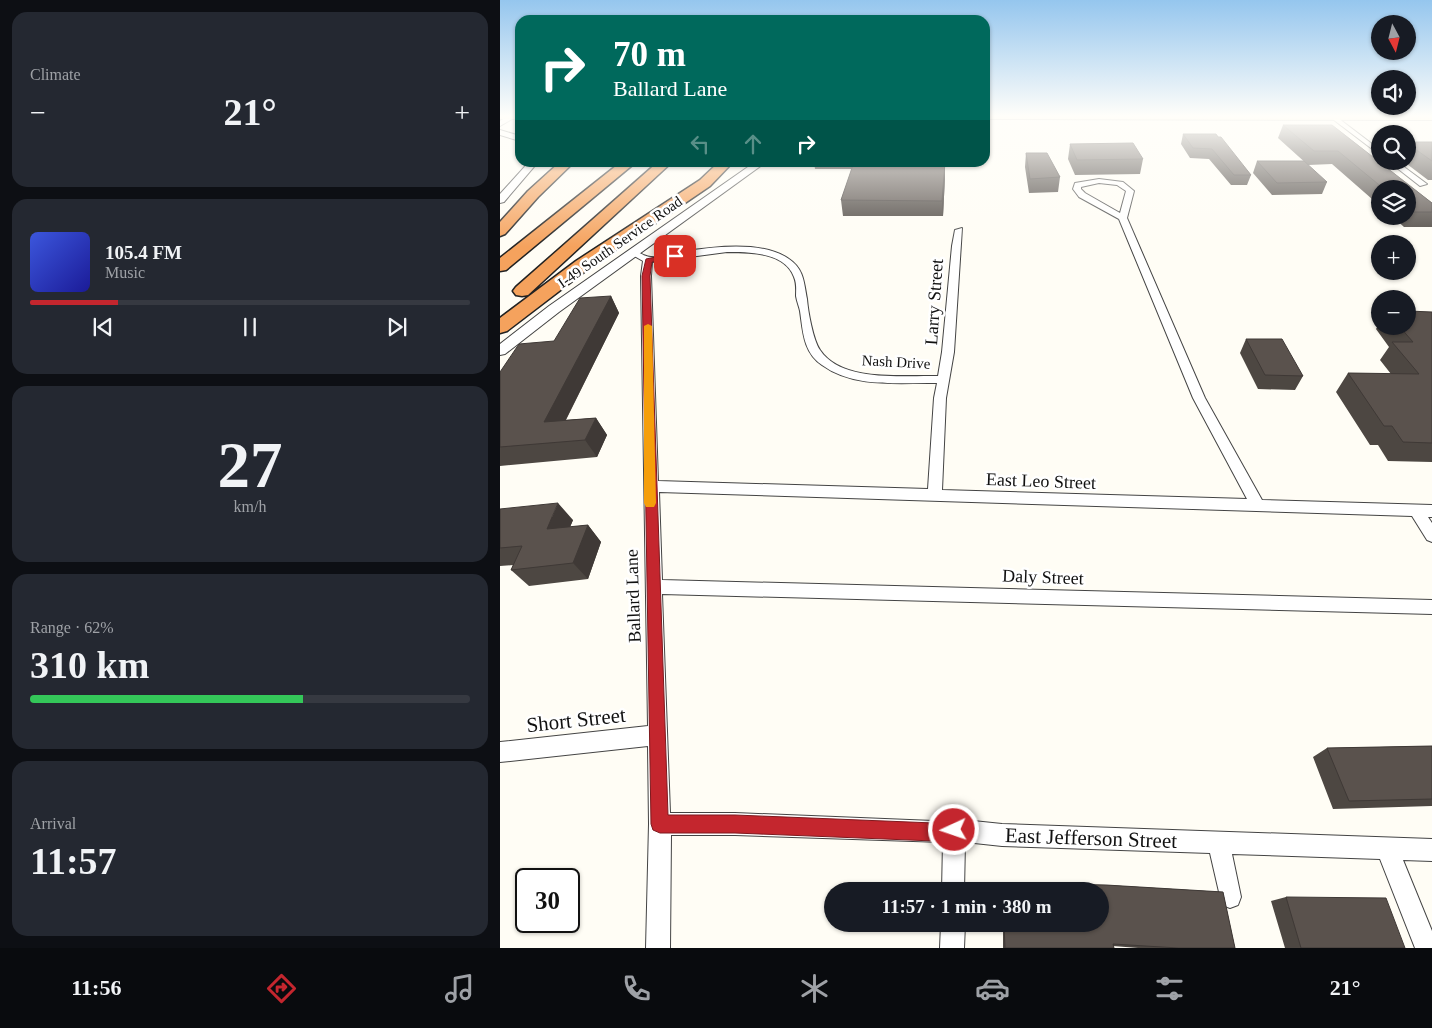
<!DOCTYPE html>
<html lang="en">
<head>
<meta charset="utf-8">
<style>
	body { margin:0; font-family:"Times New Roman",serif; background:#242831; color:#f1f3f6; height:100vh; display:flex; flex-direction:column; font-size:19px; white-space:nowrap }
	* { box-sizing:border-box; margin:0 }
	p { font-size:16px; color:#9ea1a6 }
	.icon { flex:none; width:28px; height:28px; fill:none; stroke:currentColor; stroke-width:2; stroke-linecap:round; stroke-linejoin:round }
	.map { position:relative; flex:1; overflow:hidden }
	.details { display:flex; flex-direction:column; gap:12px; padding:12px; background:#0d0f14; width:500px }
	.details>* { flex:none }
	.top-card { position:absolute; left:15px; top:15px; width:475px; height:152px; border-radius:15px; box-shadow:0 1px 4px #0004; background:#00695c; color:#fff; overflow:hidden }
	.needle { width:32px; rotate:173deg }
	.tools { position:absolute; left:871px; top:15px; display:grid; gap:10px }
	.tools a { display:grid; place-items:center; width:45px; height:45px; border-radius:50%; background:#171b24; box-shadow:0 1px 4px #0004; font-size:25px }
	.speed { position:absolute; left:15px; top:868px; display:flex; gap:10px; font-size:25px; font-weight:700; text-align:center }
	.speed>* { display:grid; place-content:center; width:65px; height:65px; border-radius:50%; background:#171b24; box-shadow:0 1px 4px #0004; line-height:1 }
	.speed .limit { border:2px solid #111; border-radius:8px; background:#fff; color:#111 }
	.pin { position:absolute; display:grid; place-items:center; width:42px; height:42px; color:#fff; margin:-21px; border-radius:10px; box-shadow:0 2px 8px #0006 }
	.me { position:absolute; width:55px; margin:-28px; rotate:267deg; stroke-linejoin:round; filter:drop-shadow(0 0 4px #0008) }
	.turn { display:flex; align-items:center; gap:18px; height:105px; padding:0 15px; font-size:22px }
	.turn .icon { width:65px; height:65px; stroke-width:2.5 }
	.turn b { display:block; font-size:35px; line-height:42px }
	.lanes { display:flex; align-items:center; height:48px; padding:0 15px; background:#0003; justify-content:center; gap:25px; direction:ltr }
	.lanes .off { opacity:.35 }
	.big { font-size:38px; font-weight:700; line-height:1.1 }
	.details .card { flex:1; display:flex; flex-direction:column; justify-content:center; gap:8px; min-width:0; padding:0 18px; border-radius:15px; background:#242831 }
	.details .dial { align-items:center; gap:0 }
	.dial b { font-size:65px; line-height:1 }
	.song { display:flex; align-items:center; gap:15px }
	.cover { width:60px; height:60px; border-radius:8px; background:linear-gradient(135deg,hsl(230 70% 55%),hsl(240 70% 35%)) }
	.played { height:5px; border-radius:2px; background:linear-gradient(90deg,#c4262e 20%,#363941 20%) }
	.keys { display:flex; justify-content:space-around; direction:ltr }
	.heat { display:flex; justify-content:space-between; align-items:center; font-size:28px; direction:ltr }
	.charge { height:8px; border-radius:4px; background:linear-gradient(90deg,#34c759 62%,#363941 0) }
	.trip { position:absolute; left:324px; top:882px; width:285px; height:50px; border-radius:25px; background:#171b24; box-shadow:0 1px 4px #0004; font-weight:700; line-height:50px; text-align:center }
	.dock { display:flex; height:80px; justify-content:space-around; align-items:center; background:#090b0e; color:#9ea1a6 }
	.dock .icon { width:35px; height:35px }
	.dock .current { color:#c4262e }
	.dock b { font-size:22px; color:#f1f3f6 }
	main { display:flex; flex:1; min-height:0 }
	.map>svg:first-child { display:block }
</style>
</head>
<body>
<main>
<section class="details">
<div class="card"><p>Climate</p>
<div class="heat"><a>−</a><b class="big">21°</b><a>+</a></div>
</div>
<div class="card">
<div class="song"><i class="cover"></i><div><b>105.4 FM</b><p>Music</p></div></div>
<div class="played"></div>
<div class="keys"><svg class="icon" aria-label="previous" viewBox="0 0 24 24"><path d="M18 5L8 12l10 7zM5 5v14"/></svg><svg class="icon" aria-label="pause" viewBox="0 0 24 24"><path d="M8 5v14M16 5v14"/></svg><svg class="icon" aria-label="next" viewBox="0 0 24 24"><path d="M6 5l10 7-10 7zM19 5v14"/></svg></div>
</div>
<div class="card dial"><b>27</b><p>km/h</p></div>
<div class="card"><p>Range · 62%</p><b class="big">310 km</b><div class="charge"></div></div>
<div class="card"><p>Arrival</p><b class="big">11:57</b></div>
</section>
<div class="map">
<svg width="932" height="948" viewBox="0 0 932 948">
	<rect width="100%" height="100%" fill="#fffdf5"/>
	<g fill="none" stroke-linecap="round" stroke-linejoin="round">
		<defs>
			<path id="minor" d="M830,115H834L880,150V155L830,117Z
				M888,161H896L927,184L920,186Z
				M599,179L623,182L634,191L627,218L705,398L762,500L932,505V517H928L932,523V542L927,540L912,516L159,492L162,580L932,600V614L162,594L170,813H235L434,821L454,819L502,824L932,839V861L903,860L932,931V948H915L880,859L732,854L741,897L738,905L730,908L722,905L710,853L502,846L465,842L464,891H442L443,842L235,835H171L170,948H146L149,824L148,746L0,762V742L148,726L141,276L143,261L129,253L133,250C139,252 145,257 151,257C160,257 171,253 181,252C211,247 262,240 289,259C304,269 304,283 307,299C308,311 313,340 320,350C342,383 403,375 438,376L442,352L452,246L455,230L462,228L454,352L446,398L442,490L747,499L693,398L619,219L579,197L573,189L575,183ZM599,183L617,185L626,191L620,213L585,193L581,189V187ZM227,252C249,252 285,252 294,277C297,284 296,290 296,296C297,302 299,306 300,311C303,331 303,352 322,365C355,389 399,382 437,383L434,398L428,489L158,481L151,276L152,262Z
				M441,924H465L464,948H440Z"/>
			<path id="tertiary" d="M10,115H19L0,126V121Z
				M0,130L20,136V141L0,135Z
				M29,162H38L4,202L0,203V194Z
				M255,162H266L59,312L5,354L0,355V344L49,306Z"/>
			<path id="secondary" d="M0,115H20V119H0Z
				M485,115H932V120L485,119Z"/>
			<path id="motorway" d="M60,162H74L38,197L5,234L0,236V222L28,191Z
				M121,162H136L6,270L0,271V258Z
				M158,162H172L28,295L22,296L16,295L13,291L16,287Z
				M219,162H233L210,186L88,269L7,331L0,333V318L76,261L200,180Z"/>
		</defs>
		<!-- minor casing -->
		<use href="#minor" stroke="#444" stroke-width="2"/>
		<!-- tertiary casing -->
		<use href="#tertiary" stroke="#444" stroke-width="2"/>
		<!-- secondary casing -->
		<use href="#secondary" stroke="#333" stroke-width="2"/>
		<!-- motorway casing -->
		<use href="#motorway" stroke="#222" stroke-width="3"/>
		<!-- minor -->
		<use href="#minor" fill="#fff" fill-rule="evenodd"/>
		<!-- tertiary -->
		<use href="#tertiary" fill="#fff" fill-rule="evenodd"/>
		<!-- secondary -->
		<use href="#secondary" fill="#fff6b0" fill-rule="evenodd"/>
		<!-- motorway -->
		<use href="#motorway" fill="#f5a25d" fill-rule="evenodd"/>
	</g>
	<!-- wall -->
	<path fill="#4d4742" d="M783,125H832L932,203V227H904L892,216H908V189H880V206L832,164L808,165L778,138Z
		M683,134H716L751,175L747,185H731L709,159L690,158L681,144Z
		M908,142H932V180H928L903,161H908Z
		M570,144L643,159L640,174L575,175L568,159Z
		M526,153L560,177L558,192L529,193L525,167Z
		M757,161L827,182L822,194L772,195L753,173Z
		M314,162H445V177L443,216H343L341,200L352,169H315Z
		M111,296L119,313L66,420L96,418L107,435L97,457L0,466V372L54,341Z
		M932,312V462L888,461L878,445H870L836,392L848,373L891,374L880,360L889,347L876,329L880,322V326H908Z
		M746,339L803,376L795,390L758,389L740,353Z
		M0,509L73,520L70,527L88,525L101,542L88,579L29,586L11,570L13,565L0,566Z
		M932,746V806L833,809L813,757L827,748Z
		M503,883L606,885L723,892L735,948H638L613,946L614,948H503V924H600V891H502V888Z
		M786,897L905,948H785L771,901Z"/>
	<!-- shaded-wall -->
	<path fill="#3f3936" d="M445,162V177L443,216L442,201Z
		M111,296L119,313L56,439L44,422Z
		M96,418L107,435L97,457L85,440Z
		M58,503L73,520L62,546L47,529Z
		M88,525L101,542L88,579L73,563Z"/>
	<!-- building -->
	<path fill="#5a524d" stroke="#3f3936" d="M783,125H832L932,203V212H913L908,208V189H884L838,151H814Z
		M683,134H716L718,137H721L751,175H734L712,149L693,148Z
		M908,142H932V161L908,144Z
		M633,143L643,159L577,160L570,144Z
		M526,153H547L560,177L530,179Z
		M757,161H804L827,182L777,183Z
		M354,162H445L442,201L341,200Z
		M111,296L44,422L96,418L85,440L0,447V372L19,344L54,341L80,298Z
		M908,311L932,312V443L903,442L892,426H884L848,373L919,374L892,342H913L899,326H908Z
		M746,339H782L803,376L765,375Z
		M58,503L47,529L88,525L73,563L11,570L22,546L0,548V509Z
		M932,746V799L849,801L827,748Z
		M503,883L606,885L723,892L735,948H678L613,944L614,948H505L504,924H600V891H504Z
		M786,897L886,898L905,948H801Z"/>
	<!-- sky -->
	<linearGradient id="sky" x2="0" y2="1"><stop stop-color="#95c6ee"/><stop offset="0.47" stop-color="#fffefa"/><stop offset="1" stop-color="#fffefa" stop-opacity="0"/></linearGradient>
	<rect width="932" height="247" fill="url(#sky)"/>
	<!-- route -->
	<path fill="#c4262e" stroke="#7f191e" d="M175,253L179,256L178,257L152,262L150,276L168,815H235L434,823L454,821L460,824L462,830L460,837L454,839L434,841L235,833H160L153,830L151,824L142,276L146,259Z"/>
	<!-- slow -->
	<path fill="#f59e0b" d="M148,324L152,326L156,503L154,507H146L144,503V326Z"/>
	<g text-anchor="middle" stroke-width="5" stroke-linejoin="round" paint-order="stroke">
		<!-- far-street labels -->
		<g font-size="15" fill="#111" stroke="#fff">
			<text transform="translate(120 242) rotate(-35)" y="5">I-49 South Service Road</text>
			<text transform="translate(396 362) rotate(3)" y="5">Nash Drive</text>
		</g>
		<!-- street labels -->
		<g font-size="18" fill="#111" stroke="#fff">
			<text transform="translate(434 302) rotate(-86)" y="6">Larry Street</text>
			<text transform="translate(541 481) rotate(2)" y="6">East Leo Street</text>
			<text transform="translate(543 577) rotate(2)" y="6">Daly Street</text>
			<text transform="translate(133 596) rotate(-92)" y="6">Ballard Lane</text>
		</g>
		<!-- near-street labels -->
		<g font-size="21" fill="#111" stroke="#fff">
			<text transform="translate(76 720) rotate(-6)" y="7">Short Street</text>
			<text transform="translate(591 838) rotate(2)" y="7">East Jefferson Street</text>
		</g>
	</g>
</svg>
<div class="tools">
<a><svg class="needle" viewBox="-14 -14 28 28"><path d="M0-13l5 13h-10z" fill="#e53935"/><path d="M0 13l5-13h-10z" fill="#9ea1a6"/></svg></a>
<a><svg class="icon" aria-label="sound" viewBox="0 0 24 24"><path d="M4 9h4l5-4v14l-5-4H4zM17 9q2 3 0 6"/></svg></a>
<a><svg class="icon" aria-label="search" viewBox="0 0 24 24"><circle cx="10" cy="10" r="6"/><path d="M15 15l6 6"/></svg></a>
<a><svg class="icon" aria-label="layers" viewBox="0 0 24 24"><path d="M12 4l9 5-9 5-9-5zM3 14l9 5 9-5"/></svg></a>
<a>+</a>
<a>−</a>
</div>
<div class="speed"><div class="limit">30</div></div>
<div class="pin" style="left:175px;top:256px;background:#d93025"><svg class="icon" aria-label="arrive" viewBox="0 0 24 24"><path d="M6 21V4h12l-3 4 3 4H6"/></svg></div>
<svg class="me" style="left:454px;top:830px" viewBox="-20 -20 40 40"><circle r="17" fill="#c4262e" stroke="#fff" stroke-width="3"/><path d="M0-11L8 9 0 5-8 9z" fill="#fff"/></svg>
<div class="trip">11:57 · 1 min · 380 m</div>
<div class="top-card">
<div class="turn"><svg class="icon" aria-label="right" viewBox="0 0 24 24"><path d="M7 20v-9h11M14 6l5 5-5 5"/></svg><div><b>70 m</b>Ballard Lane</div></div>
<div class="lanes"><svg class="icon off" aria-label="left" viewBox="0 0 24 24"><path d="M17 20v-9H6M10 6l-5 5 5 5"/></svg><svg class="icon off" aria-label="ahead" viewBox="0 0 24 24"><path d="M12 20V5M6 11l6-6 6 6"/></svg><svg class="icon" aria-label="right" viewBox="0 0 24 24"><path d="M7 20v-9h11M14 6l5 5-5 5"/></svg></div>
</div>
</div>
</main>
<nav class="dock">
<b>11:56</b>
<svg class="icon current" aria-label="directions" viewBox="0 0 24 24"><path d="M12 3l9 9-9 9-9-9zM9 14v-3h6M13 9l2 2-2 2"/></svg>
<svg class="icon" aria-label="music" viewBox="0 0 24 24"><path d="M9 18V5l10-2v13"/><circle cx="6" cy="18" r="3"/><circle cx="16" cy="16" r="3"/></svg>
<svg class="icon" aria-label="phone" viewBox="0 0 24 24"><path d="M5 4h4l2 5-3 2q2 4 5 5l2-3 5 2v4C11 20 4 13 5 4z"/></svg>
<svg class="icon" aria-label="climate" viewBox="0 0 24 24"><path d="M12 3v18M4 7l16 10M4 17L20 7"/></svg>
<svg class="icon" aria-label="car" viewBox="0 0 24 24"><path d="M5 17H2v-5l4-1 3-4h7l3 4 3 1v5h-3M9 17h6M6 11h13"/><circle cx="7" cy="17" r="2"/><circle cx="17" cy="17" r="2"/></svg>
<svg class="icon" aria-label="filters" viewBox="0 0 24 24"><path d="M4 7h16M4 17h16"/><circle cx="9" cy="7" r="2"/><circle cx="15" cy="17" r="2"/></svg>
<b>21°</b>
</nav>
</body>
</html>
